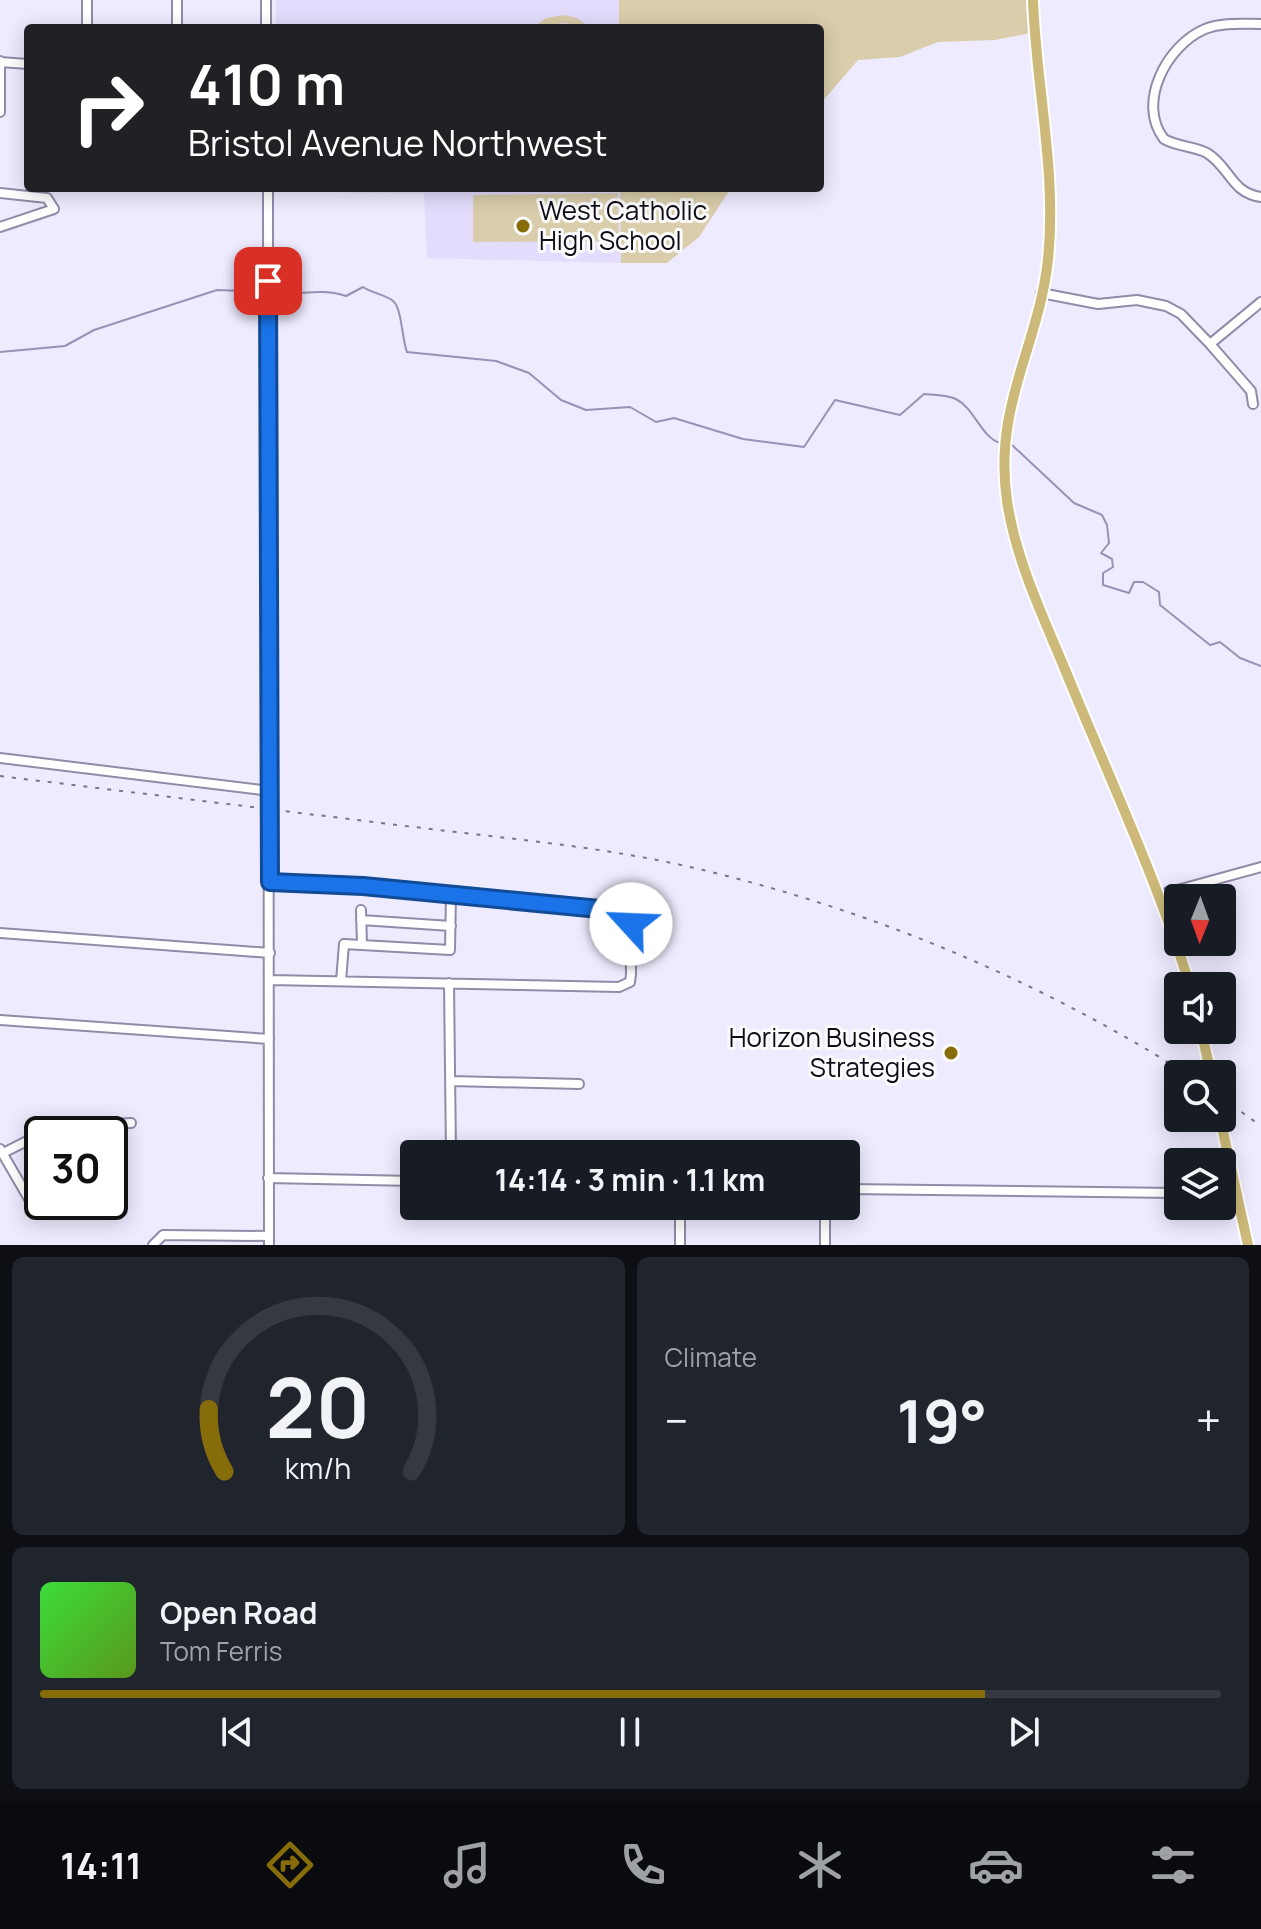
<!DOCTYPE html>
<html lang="en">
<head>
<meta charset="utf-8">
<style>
	body { margin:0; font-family:Manrope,sans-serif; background:#20242c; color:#f1f3f6; height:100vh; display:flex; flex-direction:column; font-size:30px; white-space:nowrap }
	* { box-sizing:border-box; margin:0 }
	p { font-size:26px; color:#9ea1a6 }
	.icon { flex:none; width:44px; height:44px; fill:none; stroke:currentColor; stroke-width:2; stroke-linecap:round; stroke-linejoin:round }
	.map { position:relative; height:1245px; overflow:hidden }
	.sheet { display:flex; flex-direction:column; gap:12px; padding:12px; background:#0d0f14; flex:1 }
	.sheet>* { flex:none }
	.top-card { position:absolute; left:24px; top:24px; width:800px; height:168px; border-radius:8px; box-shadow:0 4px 20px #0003; background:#202124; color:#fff; overflow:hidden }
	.needle { width:52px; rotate:181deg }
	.tools { position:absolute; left:1164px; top:884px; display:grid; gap:16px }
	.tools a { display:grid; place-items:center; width:72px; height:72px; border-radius:8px; background:#171b24; box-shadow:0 4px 20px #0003; font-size:40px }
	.speed { position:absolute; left:24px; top:1116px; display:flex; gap:16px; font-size:40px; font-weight:700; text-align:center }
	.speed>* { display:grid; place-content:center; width:104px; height:104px; border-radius:50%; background:#171b24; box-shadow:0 4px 20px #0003; line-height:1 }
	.speed .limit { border:4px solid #111; border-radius:12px; background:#fff; color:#111 }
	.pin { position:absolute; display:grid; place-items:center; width:68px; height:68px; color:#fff; margin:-34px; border-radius:16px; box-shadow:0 4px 12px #0006 }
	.me { position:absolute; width:88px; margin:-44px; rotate:295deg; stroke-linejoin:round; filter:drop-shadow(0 0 6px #0008) }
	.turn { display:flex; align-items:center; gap:28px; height:168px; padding:0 32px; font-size:36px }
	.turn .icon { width:104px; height:104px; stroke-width:2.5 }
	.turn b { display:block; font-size:56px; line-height:68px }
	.big { font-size:60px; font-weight:700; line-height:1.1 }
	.sheet .widget { flex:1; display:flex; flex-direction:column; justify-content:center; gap:12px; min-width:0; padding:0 28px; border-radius:12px; background:#20242c }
	.sheet .dial { align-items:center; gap:0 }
	.dial svg { height:208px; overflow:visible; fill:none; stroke:#363941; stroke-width:7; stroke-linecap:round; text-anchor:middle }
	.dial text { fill:#f1f3f6; stroke:none }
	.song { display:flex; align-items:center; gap:24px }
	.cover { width:96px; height:96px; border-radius:12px; background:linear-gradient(135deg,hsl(120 70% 55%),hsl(90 70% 35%)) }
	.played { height:8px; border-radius:4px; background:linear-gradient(90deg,#876c0a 80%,#363941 80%) }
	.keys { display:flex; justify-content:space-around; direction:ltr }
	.heat { display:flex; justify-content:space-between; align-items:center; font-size:44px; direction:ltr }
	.sheet .tiles { flex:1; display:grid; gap:12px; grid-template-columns:1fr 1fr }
	.widget:last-child { grid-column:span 2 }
	.trip { position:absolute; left:400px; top:1140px; width:460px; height:80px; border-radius:8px; background:#171b24; box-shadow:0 4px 20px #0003; font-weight:700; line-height:80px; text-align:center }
	.dock { display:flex; height:128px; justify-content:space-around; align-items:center; background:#090b0e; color:#9ea1a6 }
	.dock .icon { width:56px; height:56px }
	.dock .active { color:#876c0a }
	.dock b { font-size:36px; color:#f1f3f6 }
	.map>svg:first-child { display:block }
</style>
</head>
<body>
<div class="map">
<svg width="1261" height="1245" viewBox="0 0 1261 1245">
	<rect width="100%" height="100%" fill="#efebff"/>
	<!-- built -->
	<path fill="#e4dcfc" d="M276,0H619V28H276Z
		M277,188H620L621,263L427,258L424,194L277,191Z"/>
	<!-- green -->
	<path fill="#d9cdab" d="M619,0H1029L1031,33L995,40L938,42L900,57L858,60L820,104V28H619Z
		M564,15L577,18L590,28L564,23L533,28L546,18Z
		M620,188H731L699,237L667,263H621Z
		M618,193L619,241L473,242V195Z"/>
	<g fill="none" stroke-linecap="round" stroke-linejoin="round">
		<!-- stream -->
		<path stroke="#9a90b5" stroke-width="2" d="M272,293C299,296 321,287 346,296L363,287C372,293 386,295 393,301C402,308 402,340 407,352L496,361L529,373L561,400L586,410L630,407L656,422L674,418L743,439L804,447L835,400L900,415L924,394C934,395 947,395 956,399C975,409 981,437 1000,443
			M0,352L65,346L94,330L217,290L266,292
			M1011,444L1074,503L1102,515L1107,525L1109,543L1101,553L1112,559L1113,567L1103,573V585L1129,593L1134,582H1143L1159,592L1160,605L1210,645L1220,642L1240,658L1261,666"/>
		<defs>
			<path id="minor" d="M87,0V28
				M177,0V28
				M266,0V28
				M1261,24C1243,24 1222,22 1205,29C1167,45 1136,103 1164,139C1178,147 1194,146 1207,153C1230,167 1231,193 1261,197
				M0,61V112
				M0,62L28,64
				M268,188L269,1245
				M0,193L47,198L54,209L0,227
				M1041,293L1098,304L1137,300L1166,306L1181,314L1210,344L1251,391L1253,404
				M1210,344L1261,302
				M0,758L270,791
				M1159,895L1261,867
				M361,910L362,944
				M361,920L451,926
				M0,933L270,953
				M270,980L619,987L630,982L631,974L630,918L620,911L363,886L270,882
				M341,981L344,944L450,950L451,894
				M449,983L451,1154
				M0,1020L269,1039
				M451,1081L579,1084
				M0,1149L29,1199
				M3,1153L53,1128L131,1123
				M268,1178L414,1181
				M846,1189L1178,1193
				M1222,1194H1236
				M680,1206V1245
				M153,1245L163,1235L269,1236
				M825,1245V1206"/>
			<path id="major" d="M1033,0C1036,86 1057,173 1048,259C1039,346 993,405 1007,501C1016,561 1043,616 1066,672C1108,775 1157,879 1190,986
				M1201,1030L1211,1074
				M1220,1118L1248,1245"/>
		</defs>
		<!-- minor casing -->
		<use href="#minor" stroke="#918aa8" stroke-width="12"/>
		<!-- major casing -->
		<use href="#major" stroke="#fff" stroke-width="14"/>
		<!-- minor -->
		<use href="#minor" stroke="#fff" stroke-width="8"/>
		<!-- major -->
		<use href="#major" stroke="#cdba7a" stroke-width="10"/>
		<!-- rail -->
		<path stroke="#787584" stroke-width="2" stroke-dasharray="4 8" stroke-linecap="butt" d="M0,776C138,793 276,810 414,827C510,839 608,847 703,870C876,912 1036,979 1187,1074
			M1222,1098L1261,1126"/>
	</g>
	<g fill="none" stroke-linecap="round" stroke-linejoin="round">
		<defs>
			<path id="route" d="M268,281L270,882L363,886L620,911L627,913L631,924"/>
		</defs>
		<!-- route casing -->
		<use href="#route" stroke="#114b97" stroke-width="20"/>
		<!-- route -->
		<use href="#route" stroke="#1a73e8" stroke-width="14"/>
	</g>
	<!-- markers -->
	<g fill="#876c0a" stroke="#fbfbfb" stroke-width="3">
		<circle cx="523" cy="226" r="8"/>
		<circle cx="951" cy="1053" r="8"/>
	</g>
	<g text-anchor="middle" stroke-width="6" stroke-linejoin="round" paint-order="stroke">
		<!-- poi labels -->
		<g font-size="26" fill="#0f0c17" stroke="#fbfbfb" text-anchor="start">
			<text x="539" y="220">West Catholic<tspan x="539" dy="30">High School</tspan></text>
			<text x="935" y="1047" text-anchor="end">Horizon Business<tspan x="935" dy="30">Strategies</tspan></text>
		</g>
	</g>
</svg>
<div class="tools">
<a><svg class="needle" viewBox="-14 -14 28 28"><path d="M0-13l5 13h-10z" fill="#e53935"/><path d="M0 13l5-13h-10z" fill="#9ea1a6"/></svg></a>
<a><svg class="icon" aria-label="sound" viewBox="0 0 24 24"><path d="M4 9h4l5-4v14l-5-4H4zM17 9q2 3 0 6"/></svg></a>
<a><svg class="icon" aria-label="search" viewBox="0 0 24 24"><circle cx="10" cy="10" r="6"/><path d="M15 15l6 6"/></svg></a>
<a><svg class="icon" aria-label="layers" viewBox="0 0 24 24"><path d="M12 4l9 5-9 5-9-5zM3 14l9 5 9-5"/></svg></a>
</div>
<div class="speed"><div class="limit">30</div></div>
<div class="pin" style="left:268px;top:281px;background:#d93025"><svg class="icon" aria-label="arrive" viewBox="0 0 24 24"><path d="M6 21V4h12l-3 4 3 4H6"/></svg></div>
<svg class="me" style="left:631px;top:924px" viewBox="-20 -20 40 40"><circle r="19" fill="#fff"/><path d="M0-13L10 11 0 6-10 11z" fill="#1a73e8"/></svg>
<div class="trip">14:14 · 3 min · 1.1 km</div>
<div class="top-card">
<div class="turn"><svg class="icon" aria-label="right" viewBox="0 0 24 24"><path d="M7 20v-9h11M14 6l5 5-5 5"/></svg><div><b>410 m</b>Bristol Avenue Northwest</div></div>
</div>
</div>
<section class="sheet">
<div class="tiles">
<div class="widget dial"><svg viewBox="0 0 100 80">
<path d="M14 69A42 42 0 1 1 86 69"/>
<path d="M14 69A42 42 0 0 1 8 45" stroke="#876c0a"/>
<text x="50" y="56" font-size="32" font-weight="700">20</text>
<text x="50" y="72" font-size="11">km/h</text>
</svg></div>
<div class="widget"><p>Climate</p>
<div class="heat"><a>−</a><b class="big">19°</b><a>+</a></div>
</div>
<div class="widget">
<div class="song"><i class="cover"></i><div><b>Open Road</b><p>Tom Ferris</p></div></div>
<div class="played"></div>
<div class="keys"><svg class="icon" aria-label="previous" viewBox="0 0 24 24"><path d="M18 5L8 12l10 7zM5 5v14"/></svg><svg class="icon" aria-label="pause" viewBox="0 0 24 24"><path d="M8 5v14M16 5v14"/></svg><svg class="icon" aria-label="next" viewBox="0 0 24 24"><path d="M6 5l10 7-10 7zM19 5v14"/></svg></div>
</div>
</div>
</section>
<nav class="dock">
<b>14:11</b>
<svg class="icon active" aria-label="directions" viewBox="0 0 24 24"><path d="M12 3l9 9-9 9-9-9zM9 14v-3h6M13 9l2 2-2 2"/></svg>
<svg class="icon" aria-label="music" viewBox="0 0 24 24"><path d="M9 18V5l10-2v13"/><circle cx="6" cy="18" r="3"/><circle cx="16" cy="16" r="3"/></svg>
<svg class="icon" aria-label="phone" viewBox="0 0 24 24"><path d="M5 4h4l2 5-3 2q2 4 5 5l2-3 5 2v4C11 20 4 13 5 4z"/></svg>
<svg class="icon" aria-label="climate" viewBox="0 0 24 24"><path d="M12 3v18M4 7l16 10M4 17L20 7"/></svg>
<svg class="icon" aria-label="car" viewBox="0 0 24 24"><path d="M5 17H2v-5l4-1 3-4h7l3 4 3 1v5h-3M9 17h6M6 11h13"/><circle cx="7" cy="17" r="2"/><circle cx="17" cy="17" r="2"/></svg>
<svg class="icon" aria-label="filters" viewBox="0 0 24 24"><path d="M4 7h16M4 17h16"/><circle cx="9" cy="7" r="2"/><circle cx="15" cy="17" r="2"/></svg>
</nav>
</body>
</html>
